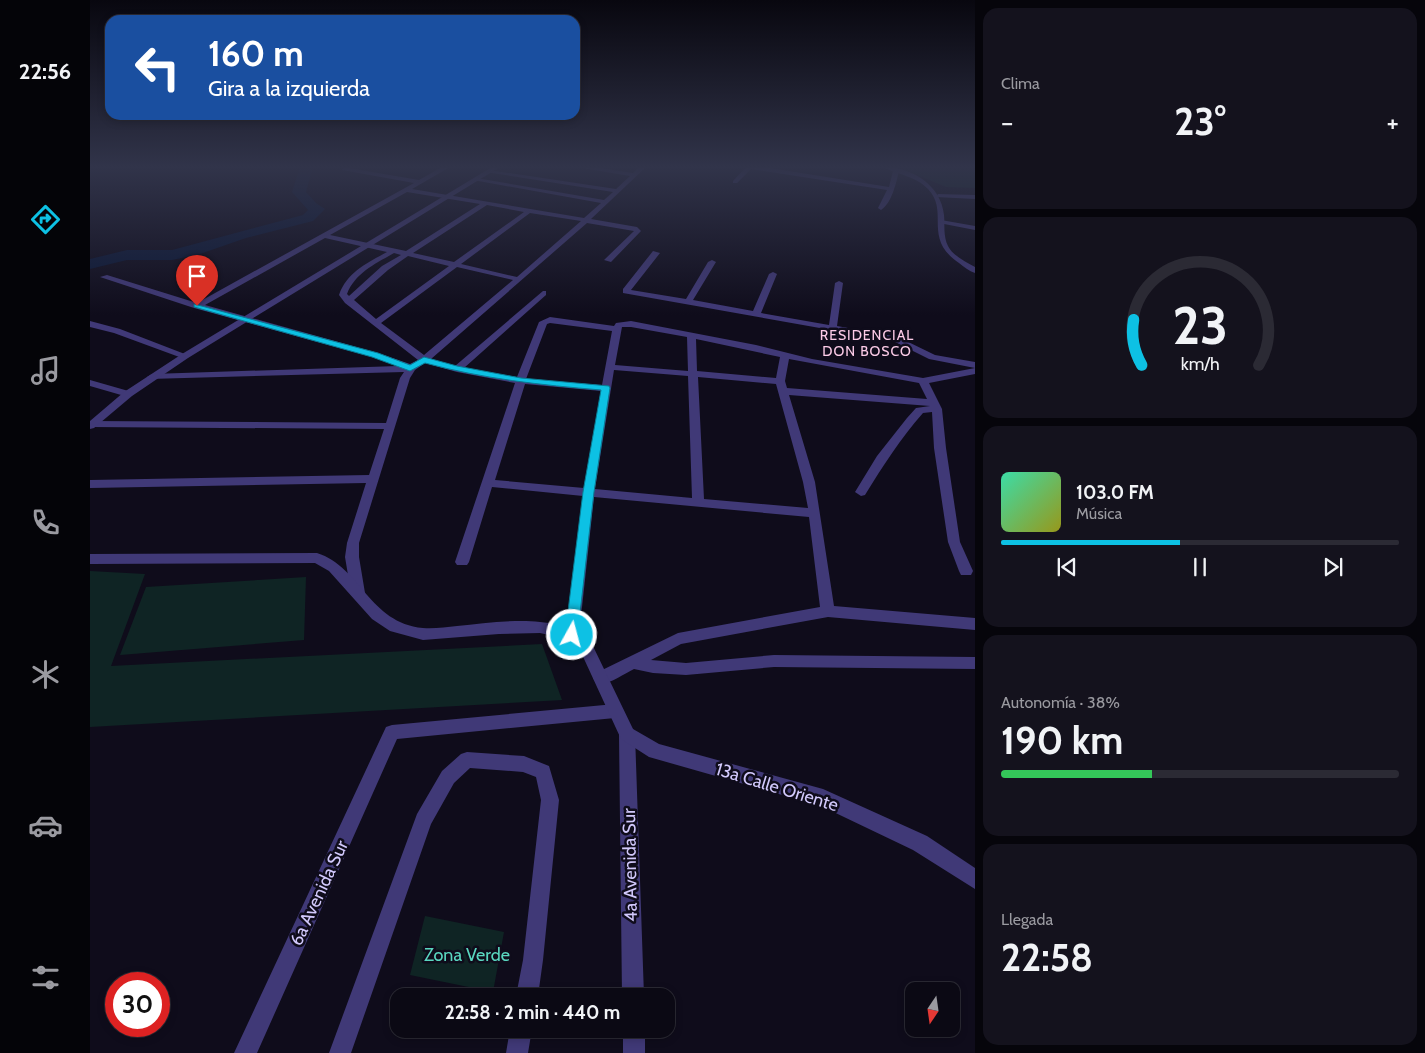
<!DOCTYPE html>
<html lang="es">
<head>
<meta charset="utf-8">
<style>
	body { margin:0; font-family:Cabin,sans-serif; background:#14121d; color:#f1f3f6; height:100vh; display:flex; flex-direction:column; font-size:19px; white-space:nowrap }
	* { box-sizing:border-box; margin:0 }
	p { font-size:16px; color:#9a9aa0 }
	.icon { flex:none; width:28px; height:28px; fill:none; stroke:currentColor; stroke-width:2; stroke-linecap:round; stroke-linejoin:round }
	.map { position:relative; flex:1; overflow:hidden }
	.side { display:flex; flex-direction:column; gap:8px; padding:8px; background:#06050b; width:450px }
	.side>* { flex:none }
	.hud { position:absolute; left:15px; top:15px; width:475px; height:105px; border-radius:15px; box-shadow:0 2px 8px #0003,0 0 0 1px #2b2a34; background:#1a4fa0; color:#fff; overflow:hidden }
	.needle { width:32px; rotate:193deg }
	.buttons { position:absolute; left:815px; top:982px; display:grid; gap:10px }
	.buttons a { display:grid; place-items:center; width:55px; height:55px; border-radius:10px; background:#0b0914; box-shadow:0 2px 8px #0003,0 0 0 1px #2b2a34; font-size:25px }
	.speed { position:absolute; left:15px; top:972px; display:flex; gap:10px; font-size:25px; font-weight:700; text-align:center }
	.speed>* { display:grid; place-content:center; width:65px; height:65px; border-radius:50%; background:#0b0914; box-shadow:0 2px 8px #0003,0 0 0 1px #2b2a34; line-height:1 }
	.speed .limit { border:8px solid #d22; background:#fff; color:#111 }
	.pin { position:absolute; display:grid; place-items:center; width:42px; height:42px; color:#fff; margin:-51px -21px; border-radius:50% 50% 50% 0; rotate:-45deg; box-shadow:0 0 5px #0007 }
	.pin .icon { rotate:45deg }
	.me { position:absolute; width:55px; margin:-28px; rotate:7deg; stroke-linejoin:round; filter:drop-shadow(0 0 4px #0008) }
	.turn { display:flex; align-items:center; gap:18px; height:105px; padding:0 20px; font-size:22px }
	.turn .icon { width:65px; height:65px; stroke-width:2.5 }
	.turn b { display:block; font-size:35px; line-height:42px }
	.big { font-size:38px; font-weight:700; line-height:1.1 }
	.side .card { flex:1; display:flex; flex-direction:column; justify-content:center; gap:8px; min-width:0; padding:0 18px; border-radius:15px; background:#14121d }
	.side .dial { align-items:center; gap:0 }
	.dial svg { height:130px; overflow:visible; fill:none; stroke:#2b2a34; stroke-width:7; stroke-linecap:round; text-anchor:middle }
	.dial text { fill:#f1f3f6; stroke:none }
	.song { display:flex; align-items:center; gap:15px }
	.cover { width:60px; height:60px; border-radius:8px; background:linear-gradient(135deg,hsl(160 70% 55%),hsl(60 70% 35%)) }
	.played { height:5px; border-radius:2px; background:linear-gradient(90deg,#0dc1e4 45%,#2b2a34 45%) }
	.keys { display:flex; justify-content:space-around; direction:ltr }
	.heat { display:flex; justify-content:space-between; align-items:center; font-size:28px; direction:ltr }
	.charge { height:8px; border-radius:4px; background:linear-gradient(90deg,#34c759 38%,#2b2a34 0) }
	.trip { position:absolute; left:300px; top:988px; width:285px; height:50px; border-radius:15px; background:#0b0914; box-shadow:0 2px 8px #0003,0 0 0 1px #2b2a34; font-weight:700; line-height:50px; text-align:center }
	main { display:flex; flex:1; min-height:0 }
	.menu { display:flex; flex-direction:column; width:90px; justify-content:space-around; align-items:center; background:#040408; color:#9a9aa0 }
	.menu .icon { width:35px; height:35px }
	.menu .on { color:#0dc1e4 }
	.menu b { font-size:22px; color:#f1f3f6 }
	.map>svg:first-child { display:block }
</style>
</head>
<body>
<main>
<nav class="menu">
<b>22:56</b>
<svg class="icon on" aria-label="directions" viewBox="0 0 24 24"><path d="M12 3l9 9-9 9-9-9zM9 14v-3h6M13 9l2 2-2 2"/></svg>
<svg class="icon" aria-label="music" viewBox="0 0 24 24"><path d="M9 18V5l10-2v13"/><circle cx="6" cy="18" r="3"/><circle cx="16" cy="16" r="3"/></svg>
<svg class="icon" aria-label="phone" viewBox="0 0 24 24"><path d="M5 4h4l2 5-3 2q2 4 5 5l2-3 5 2v4C11 20 4 13 5 4z"/></svg>
<svg class="icon" aria-label="climate" viewBox="0 0 24 24"><path d="M12 3v18M4 7l16 10M4 17L20 7"/></svg>
<svg class="icon" aria-label="car" viewBox="0 0 24 24"><path d="M5 17H2v-5l4-1 3-4h7l3 4 3 1v5h-3M9 17h6M6 11h13"/><circle cx="7" cy="17" r="2"/><circle cx="17" cy="17" r="2"/></svg>
<svg class="icon" aria-label="filters" viewBox="0 0 24 24"><path d="M4 7h16M4 17h16"/><circle cx="9" cy="7" r="2"/><circle cx="15" cy="17" r="2"/></svg>
</nav>
<div class="map">
<svg width="885" height="1053" viewBox="0 0 885 1053">
	<rect width="100%" height="100%" fill="#0f0c1b"/>
	<!-- green -->
	<path fill="#0f2424" d="M808,167H885V188L856,187Z
		M0,571L55,574L21,666L452,644L472,700L0,727Z
		M216,577L214,640L30,655L56,587Z
		M335,916L414,932L403,992L320,975Z"/>
	<g fill="none" stroke-linecap="round" stroke-linejoin="round">
		<!-- river -->
		<path fill="#0b1735" fill-rule="evenodd" d="M210,167H223L216,192L226,203L235,209L223,221L156,238L107,255L82,260H37L0,269V259L37,250H82L213,215L218,210L202,192Z"/>
		<!-- minor -->
		<path fill="#403977" fill-rule="evenodd" d="M253,167L329,180L352,167H360L322,189L494,218L511,203L383,180L386,178L514,200L523,192L396,172L399,170L526,189L540,176L486,167H504L543,173L549,167H556L501,219L547,227L551,231L521,262L514,260L544,231L497,223L341,359L365,366L453,291H456V295L374,368L427,377L449,322L460,317L524,326L526,323L541,321L666,345L722,359L833,378L885,368V374L839,383L852,409L856,448L870,542L883,571L881,575H871L869,571L858,542L844,448L842,412L833,413C810,439 793,466 775,495L771,496L765,492L787,456L817,418L826,408L840,406L699,395L725,482L744,606L885,618V630L738,617L591,644L561,660L596,663L684,655L885,657V669L684,667L596,675L563,673L544,669C533,674 517,687 506,683L503,678L506,673L588,633L730,607L719,517L504,497L489,635L487,639L482,641L477,639L475,635L493,496L402,487L379,562L377,565H367L365,562L425,383L367,372L335,363L325,370L320,378L269,543V557L275,593L273,597L268,598L263,597L261,593L255,557L257,543L276,483L0,488V480L279,475L294,429L0,427V421L296,423L310,378L314,372L59,379L57,377L62,374L308,366L282,357L104,308L10,277L17,275L107,303L324,183L252,170ZM317,192L390,204L316,251L240,235ZM397,205L434,212L364,262L323,253ZM440,213L491,221L427,277L371,264ZM235,238L297,252C277,263 257,272 249,295L255,303L328,360L320,364L288,353L115,305ZM304,253L311,255L292,266L259,296L257,294C265,273 285,264 304,253ZM318,256L359,266L286,319L264,300L298,270ZM367,267L423,280L334,355L291,323ZM460,323L522,331L512,385L436,379L457,324ZM532,327H541L597,337L598,371L525,365ZM606,339L690,357L686,378L607,371ZM699,359L829,383L837,399L697,388L695,381ZM524,370L598,376L602,498L505,489ZM608,377L686,384L713,482L718,508L614,499ZM435,384L511,391L494,488L405,480Z
			M656,167H674L799,187L803,171L806,169L809,171C806,183 802,203 791,210L788,208L797,190L661,169L647,183H643V181Z
			M848,194L885,195V199L846,197Z
			M851,220L885,226V230L849,223L848,222Z
			M563,251L570,253L541,290L596,299L618,262L622,260L626,262L603,300L663,311L679,274L683,272L687,274L671,313L739,325L745,283L749,281L753,283L747,326L808,337L845,355L885,362V368L839,359L803,341L533,293V289Z
			M0,321L30,329L100,356L95,359L92,358L24,333L0,327Z
			M0,380L42,392L43,394L38,397L0,386Z
			M525,704L531,706L533,711L531,716L525,718L307,739L167,1053H144L296,727L302,725Z
			M537,726L543,729L545,734L554,996H532L529,734L531,729Z
			M377,752L434,756L459,766L469,800L453,960L448,996H426L433,960L451,800L446,777L433,772L380,768L364,783L341,824L261,1053H239L327,814L352,771L371,754Z
			M420,1029H442L438,1053H416Z
			M533,1029H555V1053H533Z"/>
		<!-- tertiary -->
		<path fill="#403977" fill-rule="evenodd" d="M402,167H410L98,358L42,396L4,428L0,429V421L34,392L92,354Z
			M793,167C822,167 851,185 854,215C855,225 853,236 858,246C863,256 876,262 885,267V273C879,271 874,267 869,263C832,238 860,212 838,189C826,176 808,175 793,167Z
			M227,553C271,567 279,623 333,628C344,629 356,627 367,626C411,622 463,612 500,640L543,729L569,744L733,789L837,836L885,868V889L823,850L731,806L559,757L531,739L489,648L477,639L450,633L409,634L333,640L300,631L282,619L239,571L225,563L0,564V554Z"/>
	</g>
	<!-- sky -->
	<linearGradient id="sky" x2="0" y2="1"><stop stop-color="#08070f"/><stop offset="0.53" stop-color="#31344a"/><stop offset="1" stop-color="#31344a" stop-opacity="0"/></linearGradient>
	<rect width="885" height="315" fill="url(#sky)"/>
	<!-- route -->
	<path fill="#0dc1e4" stroke="#087d94" d="M104,304L288,353L320,365L334,357L367,366L431,378L519,386L520,388L504,492L487,639L482,640L477,639L475,635L493,492L511,390C451,385 394,379 335,363L320,371L282,357L104,307Z"/>
	<g text-anchor="middle" stroke-width="5" stroke-linejoin="round" paint-order="stroke">
		<!-- far-neighbourhood labels -->
		<g font-size="14" letter-spacing="1" fill="#fccbe7" stroke="#0f0c1b">
			<text x="777" y="340">RESIDENCIAL<tspan x="777" dy="16">DON BOSCO</tspan></text>
		</g>
		<!-- near-street labels -->
		<g font-size="18" fill="#d2c9fc" stroke="#0f0c1b">
			<text transform="translate(687 787) rotate(17)" y="6">13a Calle Oriente</text>
			<text transform="translate(540 865) rotate(-91)" y="6">4a Avenida Sur</text>
			<text transform="translate(229 893) rotate(-65)" y="6">6a Avenida Sur</text>
		</g>
		<!-- near-park labels -->
		<g font-size="18" fill="#5ad6c0" stroke="#0f0c1b">
			<text x="377" y="961">Zona Verde</text>
		</g>
	</g>
</svg>
<div class="buttons">
<a><svg class="needle" viewBox="-14 -14 28 28"><path d="M0-13l5 13h-10z" fill="#e53935"/><path d="M0 13l5-13h-10z" fill="#9a9aa0"/></svg></a>
</div>
<div class="speed"><div class="limit">30</div></div>
<div class="pin" style="left:107px;top:306px;background:#d93025"><svg class="icon" aria-label="arrive" viewBox="0 0 24 24"><path d="M6 21V4h12l-3 4 3 4H6"/></svg></div>
<svg class="me" style="left:482px;top:635px" viewBox="-20 -20 40 40"><circle r="17" fill="#0dc1e4" stroke="#fff" stroke-width="3"/><path d="M0-11L8 9 0 5-8 9z" fill="#fff"/></svg>
<div class="trip">22:58 · 2 min · 440 m</div>
<div class="hud">
<div class="turn"><svg class="icon" aria-label="left" viewBox="0 0 24 24"><path d="M17 20v-9H6M10 6l-5 5 5 5"/></svg><div><b>160 m</b>Gira a la izquierda</div></div>
</div>
</div>
<section class="side">
<div class="card"><p>Clima</p>
<div class="heat"><a>−</a><b class="big">23°</b><a>+</a></div>
</div>
<div class="card dial"><svg viewBox="0 0 100 80">
<path d="M14 69A42 42 0 1 1 86 69"/>
<path d="M14 69A42 42 0 0 1 9 41" stroke="#0dc1e4"/>
<text x="50" y="56" font-size="32" font-weight="700">23</text>
<text x="50" y="72" font-size="11">km/h</text>
</svg></div>
<div class="card">
<div class="song"><i class="cover"></i><div><b>103.0 FM</b><p>Música</p></div></div>
<div class="played"></div>
<div class="keys"><svg class="icon" aria-label="previous" viewBox="0 0 24 24"><path d="M18 5L8 12l10 7zM5 5v14"/></svg><svg class="icon" aria-label="pause" viewBox="0 0 24 24"><path d="M8 5v14M16 5v14"/></svg><svg class="icon" aria-label="next" viewBox="0 0 24 24"><path d="M6 5l10 7-10 7zM19 5v14"/></svg></div>
</div>
<div class="card"><p>Autonomía · 38%</p><b class="big">190 km</b><div class="charge"></div></div>
<div class="card"><p>Llegada</p><b class="big">22:58</b></div>
</section>
</main>
</body>
</html>
